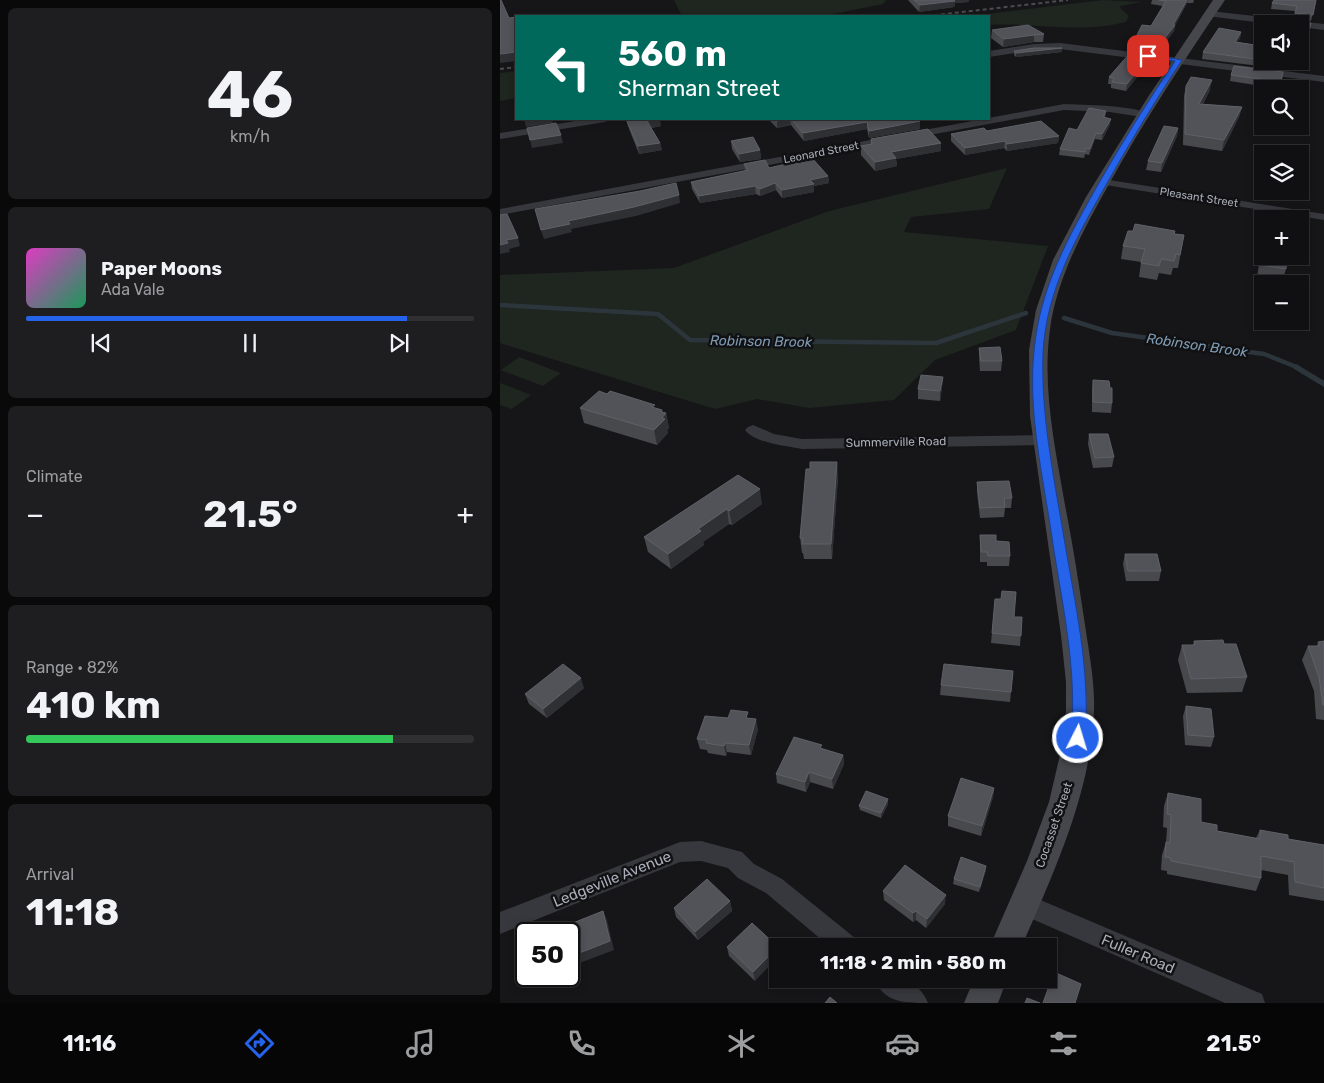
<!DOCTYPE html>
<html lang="en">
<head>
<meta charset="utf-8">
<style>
	body { margin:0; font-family:Rubik,sans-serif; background:#1e1e20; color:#f1f3f6; height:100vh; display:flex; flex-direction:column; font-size:19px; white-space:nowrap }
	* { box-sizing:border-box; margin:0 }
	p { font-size:16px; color:#9c9d9f }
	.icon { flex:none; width:28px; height:28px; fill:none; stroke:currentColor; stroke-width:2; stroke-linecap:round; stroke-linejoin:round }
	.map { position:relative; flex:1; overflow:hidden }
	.side { display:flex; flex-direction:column; gap:8px; padding:8px; background:#09090a; width:500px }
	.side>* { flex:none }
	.banner { position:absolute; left:15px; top:15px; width:475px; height:105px; border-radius:0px; box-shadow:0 2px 8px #0003,0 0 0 1px #303032; background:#00695c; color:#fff; overflow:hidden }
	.tools { position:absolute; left:754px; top:15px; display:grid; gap:10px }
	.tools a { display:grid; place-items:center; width:55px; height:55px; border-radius:0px; background:#101012; box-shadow:0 2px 8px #0003,0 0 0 1px #303032; font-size:25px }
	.speed { position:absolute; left:15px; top:922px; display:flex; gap:10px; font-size:25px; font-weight:700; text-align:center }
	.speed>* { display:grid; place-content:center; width:65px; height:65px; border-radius:50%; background:#101012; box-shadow:0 2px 8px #0003,0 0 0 1px #303032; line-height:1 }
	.speed .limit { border:2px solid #111; border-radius:8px; background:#fff; color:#111 }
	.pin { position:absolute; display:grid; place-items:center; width:42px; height:42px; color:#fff; margin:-21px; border-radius:10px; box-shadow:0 2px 8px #0006 }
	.me { position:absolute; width:55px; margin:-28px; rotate:5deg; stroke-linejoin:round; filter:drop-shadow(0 0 4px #0008) }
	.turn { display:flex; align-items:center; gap:18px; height:105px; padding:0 20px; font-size:22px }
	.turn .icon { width:65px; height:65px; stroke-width:2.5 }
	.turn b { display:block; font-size:35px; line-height:42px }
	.big { font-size:38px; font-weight:700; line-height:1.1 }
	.side .widget { flex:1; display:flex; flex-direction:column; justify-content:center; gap:8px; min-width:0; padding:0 18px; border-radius:8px; background:#1e1e20 }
	.side .dial { align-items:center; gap:0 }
	.dial b { font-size:65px; line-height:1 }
	.song { display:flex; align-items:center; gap:15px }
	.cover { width:60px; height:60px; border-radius:8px; background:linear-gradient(135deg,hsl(310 70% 55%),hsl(150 70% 35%)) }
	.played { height:5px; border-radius:2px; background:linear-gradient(90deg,#2563eb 85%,#303032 85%) }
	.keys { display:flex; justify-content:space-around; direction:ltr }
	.heat { display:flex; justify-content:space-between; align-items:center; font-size:28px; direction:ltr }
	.charge { height:8px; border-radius:4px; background:linear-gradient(90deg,#34c759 82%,#303032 0) }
	.trip { position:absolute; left:269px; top:938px; width:288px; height:50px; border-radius:0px; background:#101012; box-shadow:0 2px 8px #0003,0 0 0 1px #303032; font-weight:700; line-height:50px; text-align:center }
	.tabs { display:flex; height:80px; justify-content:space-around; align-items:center; background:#060607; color:#9c9d9f }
	.tabs .icon { width:35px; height:35px }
	.tabs .current { color:#2563eb }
	.tabs b { font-size:22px; color:#f1f3f6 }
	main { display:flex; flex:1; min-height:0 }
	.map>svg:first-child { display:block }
</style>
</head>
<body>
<main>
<section class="side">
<div class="widget dial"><b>46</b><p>km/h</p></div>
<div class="widget">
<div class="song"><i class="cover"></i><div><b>Paper Moons</b><p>Ada Vale</p></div></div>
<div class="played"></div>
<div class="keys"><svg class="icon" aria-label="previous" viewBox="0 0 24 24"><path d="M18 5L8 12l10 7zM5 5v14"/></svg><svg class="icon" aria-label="pause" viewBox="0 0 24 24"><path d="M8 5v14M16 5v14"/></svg><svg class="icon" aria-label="next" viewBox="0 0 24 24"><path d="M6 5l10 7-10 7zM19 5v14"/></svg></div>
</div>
<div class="widget"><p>Climate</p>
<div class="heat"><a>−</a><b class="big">21.5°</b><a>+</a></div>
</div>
<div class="widget"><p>Range · 82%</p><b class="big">410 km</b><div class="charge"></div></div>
<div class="widget"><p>Arrival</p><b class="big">11:18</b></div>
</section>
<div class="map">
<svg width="824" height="1003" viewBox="0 0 824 1003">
	<rect width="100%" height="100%" fill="#161618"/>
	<!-- green -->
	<path fill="#1e261f" d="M174,0H386L383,4L323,16H182Z
		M603,0L642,2L620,6L621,9L629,16L626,22C581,34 535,22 489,25V16H470Z
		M16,71V98L0,101V73Z
		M507,168L489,209L411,217L404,232L548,246L516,330L435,360L394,400L309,408L257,399L215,409L0,343V275L174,268L329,211Z
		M19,357L61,373L43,386L1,370Z
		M0,383L31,395L12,409L0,405Z"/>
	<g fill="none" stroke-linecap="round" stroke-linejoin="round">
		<!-- stream-far1 -->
		<path stroke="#2c353c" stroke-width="4.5" d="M0,305L158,314L190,340L436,343L526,313
			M564,318L612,333L764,354L799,368"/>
		<!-- stream -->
		<path stroke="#2c353c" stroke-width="5.5" d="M796,367L824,384"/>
		<!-- street -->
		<path fill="#37383d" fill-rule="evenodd" d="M710,11L824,24V30L800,27V24H771L707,16L706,14Z
			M560,43L824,76V82L560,49L534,50L489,57V51L534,44Z
			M564,104C581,105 636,105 647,114L642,117L610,112L564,110L0,215V209Z
			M88,119H110L105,122L0,139V133Z
			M603,179L824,214V220L599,184L597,182Z
			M253,425L274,434L302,439L542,435L547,437L550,440L547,443L542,445L302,449C287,446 254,443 245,430L248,427Z
			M201,841L242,852L254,864L282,879L355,938L359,946H329L266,893L238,878L228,868L201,861L180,862L0,934V912L180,842Z
			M524,893L762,994L765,1003H725L516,912L513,904L516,896Z
			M374,979C397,978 418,978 428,1003C404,1003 385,1003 374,979Z"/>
		<!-- secondary -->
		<path fill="#45474d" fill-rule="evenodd" d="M713,0H725C684,60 644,121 609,184C584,229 557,277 550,329C542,388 555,447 565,505C573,545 579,585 585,625C589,653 595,682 594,710C591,794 554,871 522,946H490L527,861L549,802L563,742L566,711V682L561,635L530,416L529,350L536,310L553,260L586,197L648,97Z
			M474,979H507L498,1003H464Z"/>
		<!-- rail -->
		<path stroke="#4a4c52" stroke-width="2" stroke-dasharray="4 3" stroke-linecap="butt" d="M427,16L568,0
			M0,69L16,67"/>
	</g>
	<!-- wall -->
	<path fill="#47494d" d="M408,0H469V2L455,3L454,7L419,12Z
		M652,0H694L693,3H687L675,25L674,31L657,53L637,51V47H633L634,41L651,26L663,6L651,4Z
		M816,0L811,21L796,19L811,23L803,57L800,56V24H793L795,11L771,9L772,3Z
		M492,30L544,34L543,42H534L503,47L491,38Z
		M741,32L740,38L737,42L762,46V61H785L784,69L702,59L703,52Z
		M562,48V52L516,57L514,55V51Z
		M649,62L626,91L611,88V84H608L609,77Z
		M783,72L780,89L730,81L731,75Z
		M686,86L710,90L703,104L742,107L739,117L722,151L683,145L684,96Z
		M606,111L605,118L610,124L602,140L595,139L589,155L585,154L584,158L559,155L560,149L577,130Z
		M126,119L161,126L151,128L160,143L162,150L139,154L128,126Z
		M268,119H417L420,121V129L369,138L367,129L304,141L291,125L277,128Z
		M678,128L677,136L661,172L646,170L648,161Z
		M487,131L559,136L558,143L507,151L504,148L465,155L451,141V134Z
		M371,139L441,143V151L396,159L397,166L375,171L361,155V146L371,144Z
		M231,141L260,150L261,159L240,162L232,149Z
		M244,164L328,176L329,183L314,186V192L282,198L276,190L260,196L256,194L200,203L192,189L191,182L245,171Z
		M674,234L684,235L678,268H673L671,275L659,273L657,280L639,277L641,262L621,259L623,246Z
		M762,243V256L786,269L782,282L757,278Z
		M479,348L502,361L501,371H480L479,357Z
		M443,377L442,387L440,401L418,399V389Z
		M593,380L610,388L612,403L611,413L592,412V390Z
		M80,408H155L162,410L163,412L166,413L169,428L167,430L168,433L157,445L84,423Z
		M589,434L614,457L612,467L593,468L588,444Z
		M238,475L262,504L232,525L229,524L203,542L204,545L171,569L148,552L144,537Z
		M338,477L332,559H304L303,553H302L300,538Z
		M477,482L512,498L511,508H505L504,517L480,518L477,492Z
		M480,535L496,541L510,556L509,566H487V562H480Z
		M625,554L661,571L659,581H626L623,564Z
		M495,599L514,617H522L520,646L491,643Z
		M694,641L724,644L747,677L742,692L687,693L678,660L682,645H693Z
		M824,641V720L816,719L814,691L802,660L808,646H817L818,642Z
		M513,671L510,702L440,695L441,685Z
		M84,688L47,718L29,704L25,694Z
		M686,706L714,737L711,747L685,745L683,716Z
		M228,718H249L258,729L251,755L227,752L226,756L208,753L207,750L200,749L197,739Z
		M322,749L343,755L344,764L333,789L310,782L306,792L277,783L276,774Z
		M494,788L493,797L481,836L448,826V816Z
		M668,793L701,822L717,831L756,838L760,830L788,839L824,845V901L789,895L788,875L761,870V878L756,891L667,874V871L661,870L662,855L666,842L667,828L663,827L664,806Z
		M388,799V804L381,818L360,810L359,806Z
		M486,870L479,892L453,884L454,879Z
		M383,891L445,904L426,928L416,920L413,922L384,900Z
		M230,901L232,911L198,940L176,917L174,908Z
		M252,923L255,981L229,956L227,947Z"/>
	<!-- shaded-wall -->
	<path fill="#2f3033" d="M453,0H469V2L455,3L454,7L419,12L420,5Z
		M687,0H688L687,3L675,26V25L674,31L657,53V48L673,25Z
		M741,32L740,38L733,48L735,42Z
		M534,35V42L503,47L504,39Z
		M562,48V52L516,57V53Z
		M16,52V61L0,63V54Z
		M650,56L649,62L626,91L627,84Z
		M712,80L710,90L697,114L699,104Z
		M742,107L739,117L722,151L724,140Z
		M24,119H52L53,123L26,127Z
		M160,119L161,126L148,129L147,121Z
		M285,119H290L291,125L277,128V121Z
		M611,119L610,124L602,140V134Z
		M420,121V129L369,138V131Z
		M367,122V129L304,141L303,133Z
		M678,128L677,136L661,172L662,163Z
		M596,133L595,139L589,155L590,149Z
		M61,135L63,143L32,148L30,140Z
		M559,136L558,143L507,151V144Z
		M505,141L504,148L465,155V148Z
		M160,143L162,150L139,154L138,146Z
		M441,143V151L396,159L397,166L375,171V162L391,152Z
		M260,150L261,159L240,162L239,154Z
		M328,176L329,183L314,186V192L282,198V190L310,180Z
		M275,183L276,190L260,196V189Z
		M255,186L256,194L200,203L199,196Z
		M179,195L180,203L136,216L71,229L72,232L44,239L41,230L68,221Z
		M18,238L20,246L9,249L10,252L0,254V245L6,240Z
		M443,377L442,387L440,401V391Z
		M162,410L164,416L166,413L169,428L167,430L168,433L157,445L154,430Z
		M337,462L338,477L332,559L331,544Z
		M260,489L262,504L232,525L229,511Z
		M227,509L229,524L203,542L204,545L171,569L168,554L198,529Z
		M81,678L84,688L47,718L43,709Z
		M256,719L258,729L251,755L249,745Z
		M225,743L227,752L226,756L224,746Z
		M343,755L344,764L333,789L332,779Z
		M309,772L310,782L306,792L305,782Z
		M494,788L493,797L481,836L482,826Z
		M388,799V804L381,818V813Z
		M486,866V870L479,892L480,887Z
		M446,895L445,904L426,928L427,919Z
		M230,901L232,911L198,940L195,932Z
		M103,911L107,920L114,950L69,967V957Z
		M416,911V920L413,922V913Z
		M278,947V957L255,981L253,972Z"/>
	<!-- building -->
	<path fill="#525359" stroke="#5f6168" d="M0,0H1L9,18L16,17V52L0,54Z
		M414,0H454L455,1L420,5Z
		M659,0H687L673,25H675L657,48L638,45L640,42L634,41L642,25L651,26L666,1Z
		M774,0H816L813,15L795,13L797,6L772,3Z
		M794,18L811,23L805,49L800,48V24H793Z
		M528,25L544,34L534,35L504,39L492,30Z
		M719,28L741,32L735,42L762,46V60L703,52Z
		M534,48H562L516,53L514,51Z
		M630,53L650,56L627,84L612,82L614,78L609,77Z
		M734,66L783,72L781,82L731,75Z
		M691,77L712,80L699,104L742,107L724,140L685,134L686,86Z
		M589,108L606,111L603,117L611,119L602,134L596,133L590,149L586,148L585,152L560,149L569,128L577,130Z
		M126,119H160L147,121L160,143L138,146Z
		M275,119H285L277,121Z
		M291,119H417L420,121L369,131L367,122L303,133Z
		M541,121L559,136L507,144L505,141L465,148L451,134L484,128L487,131Z
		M56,123L61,135L30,140L27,128Z
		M664,126L678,128L662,163L648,161Z
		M428,129L441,143L391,152L396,158L375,162L361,146L372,144L371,139Z
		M253,137L260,150L239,154L231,141Z
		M312,158L328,176L310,180L314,184L282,190L275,183L260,189L255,186L199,196L191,182L248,170L244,164L265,160L269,168Z
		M176,183L179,195L134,207L68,221L70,224L41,230L35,209L140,191Z
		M7,214L18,238L6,240L8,243L0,245V215Z
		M768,214L792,217V219H767Z
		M635,224L675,231L674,234L684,235L680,255L676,254L674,261L661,259L659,266L641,263L645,249L623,246L628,231H633Z
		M762,251V256H787L786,269L760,265Z
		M500,347L502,361H481L479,348Z
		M421,375L443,377L440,391L418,389Z
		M593,380L609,381L610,388H612V403L593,402Z
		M99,391L107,394L110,391L155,405L152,407L162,410L161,412L166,413L162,418L165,419L154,430L80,408Z
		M589,434H608L614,457L595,458Z
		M310,462H337L331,544H302L303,538H300L306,469H310Z
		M238,475L260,489L229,511L227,509L198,529L201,531L168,554L144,537Z
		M509,481L512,498H504L505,507L480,508L477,482Z
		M480,535H496V541L509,542L510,556H488L487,552H481Z
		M625,554H657L661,571H628Z
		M502,591L516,592L514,617H522L521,636L492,633L495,599H501Z
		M723,640L724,644H736L747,677L691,679L682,645H695L694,641Z
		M824,641V705H823L819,677L808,646H820L818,642Z
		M63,664L81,678L43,709L25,694Z
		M444,664L513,671L511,692L441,685Z
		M686,706L711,709L714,737L688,735Z
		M231,710L248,712L246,718L256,719L249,745L225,743L224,746L206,743L207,740L197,739L205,716L228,718Z
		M294,737L322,745L320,748L343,755L332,779L309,772L305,782L276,774Z
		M461,778L494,788L482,826L448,816Z
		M366,791L388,799L381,813L359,806Z
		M668,793L701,799V822L717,825V831L760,839V830L788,835V839L824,845V888L795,882L794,862L761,856V878L671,861V858L665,857L666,842L670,843L671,815L667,814Z
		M461,857L486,866L480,887L454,879Z
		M405,865L446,895L427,919L416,911L413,913L383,891Z
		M207,879L230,901L195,932L174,908Z
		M103,911L110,941L69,957V934H45Z
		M252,923L278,947L253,972L227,947Z
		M554,972L581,984L575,1003H543Z
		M330,997L337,1003H325Z
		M527,998L540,1003H525Z"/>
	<!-- route -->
	<path fill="#2563eb" stroke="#184099" d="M648,54L682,60C655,101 630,142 606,185C576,238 546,291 543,353C541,414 553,473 563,532C574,600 591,669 585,738L583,742L578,744L573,742L571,738C578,668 561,600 551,531C542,472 528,411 534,351C540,287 568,238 599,183C623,141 648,101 675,61L646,57L645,56Z"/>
	<g text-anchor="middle" stroke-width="5" stroke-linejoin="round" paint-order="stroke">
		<!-- far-street labels -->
		<g font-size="11" fill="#a8adb8" stroke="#111113">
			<text transform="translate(321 152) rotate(-11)" y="4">Leonard Street</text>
			<text transform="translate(699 197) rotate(9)" y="4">Pleasant Street</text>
		</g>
		<!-- street labels -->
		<g font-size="12" fill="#a8adb8" stroke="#111113">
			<text transform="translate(396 442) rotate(-1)" y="4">Summerville Road</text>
			<text transform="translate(554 825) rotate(-71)" y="4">Cocasset Street</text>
		</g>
		<!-- water labels -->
		<g font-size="14" font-style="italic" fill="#7f9bb3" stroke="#111113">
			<text transform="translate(261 341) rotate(1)" y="5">Robinson Brook</text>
			<text transform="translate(697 345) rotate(8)" y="5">Robinson Brook</text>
		</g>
		<!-- near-street labels -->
		<g font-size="15" fill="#a8adb8" stroke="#111113">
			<text transform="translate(112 879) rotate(-22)" y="5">Ledgeville Avenue</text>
			<text transform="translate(638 954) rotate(23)" y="5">Fuller Road</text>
		</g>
	</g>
</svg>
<div class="tools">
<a><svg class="icon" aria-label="sound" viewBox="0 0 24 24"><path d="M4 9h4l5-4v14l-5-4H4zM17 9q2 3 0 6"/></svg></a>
<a><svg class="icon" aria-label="search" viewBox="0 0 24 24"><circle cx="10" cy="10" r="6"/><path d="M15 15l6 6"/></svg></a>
<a><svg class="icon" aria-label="layers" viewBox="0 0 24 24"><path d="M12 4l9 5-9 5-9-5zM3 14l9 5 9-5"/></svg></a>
<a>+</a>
<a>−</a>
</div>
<div class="speed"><div class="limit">50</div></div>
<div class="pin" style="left:648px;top:56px;background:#d93025"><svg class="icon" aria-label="arrive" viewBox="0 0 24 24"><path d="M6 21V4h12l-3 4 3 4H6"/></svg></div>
<svg class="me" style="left:578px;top:738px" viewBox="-20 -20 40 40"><circle r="17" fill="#2563eb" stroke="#fff" stroke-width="3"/><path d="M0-11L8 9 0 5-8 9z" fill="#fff"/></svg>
<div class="trip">11:18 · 2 min · 580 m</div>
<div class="banner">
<div class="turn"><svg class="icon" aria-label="left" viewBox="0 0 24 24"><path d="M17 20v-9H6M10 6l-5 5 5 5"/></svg><div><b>560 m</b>Sherman Street</div></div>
</div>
</div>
</main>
<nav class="tabs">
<b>11:16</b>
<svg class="icon current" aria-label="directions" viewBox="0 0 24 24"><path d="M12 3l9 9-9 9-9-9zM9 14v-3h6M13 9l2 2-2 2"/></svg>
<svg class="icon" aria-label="music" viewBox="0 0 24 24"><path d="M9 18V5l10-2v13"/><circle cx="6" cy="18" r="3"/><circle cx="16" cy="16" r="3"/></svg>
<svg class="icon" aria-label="phone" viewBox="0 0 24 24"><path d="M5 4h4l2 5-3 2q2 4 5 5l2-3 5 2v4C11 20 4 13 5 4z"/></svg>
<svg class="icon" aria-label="climate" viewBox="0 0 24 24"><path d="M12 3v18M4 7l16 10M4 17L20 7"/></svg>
<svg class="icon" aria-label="car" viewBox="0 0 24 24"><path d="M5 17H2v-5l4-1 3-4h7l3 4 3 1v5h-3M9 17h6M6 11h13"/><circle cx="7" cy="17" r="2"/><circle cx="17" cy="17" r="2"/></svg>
<svg class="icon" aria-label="filters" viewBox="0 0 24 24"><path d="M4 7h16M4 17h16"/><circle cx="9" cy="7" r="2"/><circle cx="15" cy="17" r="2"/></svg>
<b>21.5°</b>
</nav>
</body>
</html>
